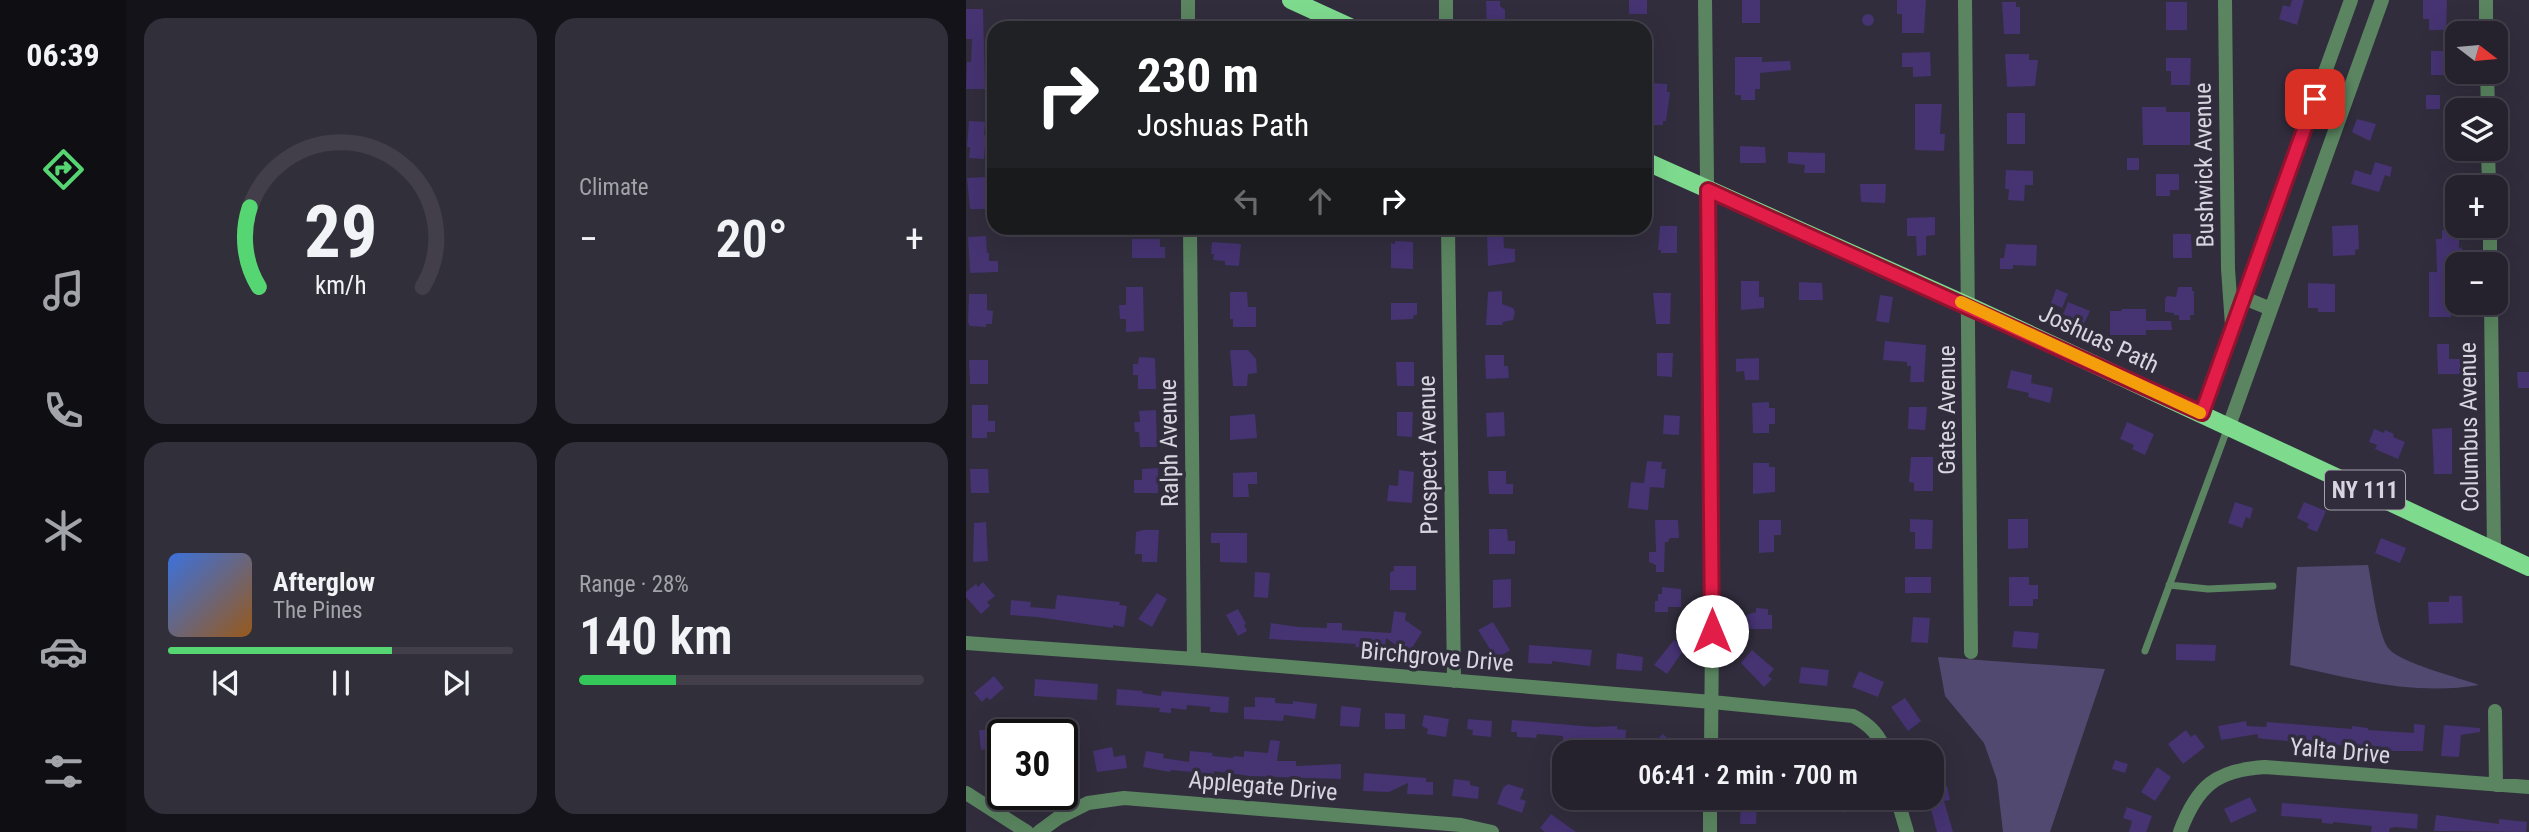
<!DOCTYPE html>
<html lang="en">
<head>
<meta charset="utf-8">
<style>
	body { margin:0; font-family:"Roboto Condensed",sans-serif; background:#312f3a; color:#f1f3f6; height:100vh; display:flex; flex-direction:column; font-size:26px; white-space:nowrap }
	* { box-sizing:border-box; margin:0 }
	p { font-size:23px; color:#a3a4aa }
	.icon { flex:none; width:38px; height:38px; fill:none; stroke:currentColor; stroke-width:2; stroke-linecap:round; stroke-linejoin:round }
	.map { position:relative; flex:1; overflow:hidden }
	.panel { display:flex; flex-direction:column; gap:18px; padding:18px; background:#141319; width:840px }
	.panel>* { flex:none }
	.guide { position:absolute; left:21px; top:21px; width:665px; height:214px; border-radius:21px; box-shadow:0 7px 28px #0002,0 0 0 2px #423f4a; background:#202124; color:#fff; overflow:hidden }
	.needle { width:46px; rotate:106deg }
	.fabs { position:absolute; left:1479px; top:21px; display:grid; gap:14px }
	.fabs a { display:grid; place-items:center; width:63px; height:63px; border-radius:14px; background:#25222e; box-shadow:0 7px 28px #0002,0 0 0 2px #423f4a; font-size:35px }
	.speed { position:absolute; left:21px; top:719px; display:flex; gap:14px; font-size:35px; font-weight:700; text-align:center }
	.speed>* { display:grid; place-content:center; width:91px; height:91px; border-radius:50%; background:#25222e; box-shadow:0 7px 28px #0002,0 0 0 2px #423f4a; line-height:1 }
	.speed .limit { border:4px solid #111; border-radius:10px; background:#fff; color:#111 }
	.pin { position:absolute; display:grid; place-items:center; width:60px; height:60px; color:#fff; margin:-30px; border-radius:14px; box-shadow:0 4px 10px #0006 }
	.me { position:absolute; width:77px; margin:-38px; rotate:0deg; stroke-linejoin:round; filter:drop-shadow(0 0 5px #0008) }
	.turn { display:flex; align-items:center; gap:24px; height:147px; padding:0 35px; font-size:32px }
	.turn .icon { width:91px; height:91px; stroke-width:2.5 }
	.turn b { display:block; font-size:49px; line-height:60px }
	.lanes { display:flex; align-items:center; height:66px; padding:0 35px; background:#0003; justify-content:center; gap:35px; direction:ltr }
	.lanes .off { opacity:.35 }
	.big { font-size:52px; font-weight:600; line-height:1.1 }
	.panel .widget { flex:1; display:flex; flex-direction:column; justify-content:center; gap:10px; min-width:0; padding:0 24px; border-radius:21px; background:#312f3a }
	.panel .dial { align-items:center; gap:0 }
	.dial svg { height:182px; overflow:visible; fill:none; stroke:#423f4a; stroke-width:7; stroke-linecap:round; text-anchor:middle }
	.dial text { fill:#f1f3f6; stroke:none }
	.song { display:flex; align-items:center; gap:21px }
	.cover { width:84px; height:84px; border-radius:10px; background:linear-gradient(135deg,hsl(220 70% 55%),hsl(30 70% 35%)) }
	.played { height:7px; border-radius:4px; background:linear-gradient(90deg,#55d672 65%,#423f4a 65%) }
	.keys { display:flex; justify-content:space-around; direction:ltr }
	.heat { display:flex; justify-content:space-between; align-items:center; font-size:38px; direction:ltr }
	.charge { height:10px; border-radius:5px; background:linear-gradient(90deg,#34c759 28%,#423f4a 0) }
	.panel .tiles { flex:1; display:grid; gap:18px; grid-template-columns:repeat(2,1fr) }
	.trip { position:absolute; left:586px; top:740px; width:392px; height:70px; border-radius:21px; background:#25222e; box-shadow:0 7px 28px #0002,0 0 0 2px #423f4a; font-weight:600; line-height:70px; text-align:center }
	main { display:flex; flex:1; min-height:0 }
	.tabs { display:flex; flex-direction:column; width:126px; justify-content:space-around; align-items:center; background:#0f0e12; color:#a3a4aa }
	.tabs .icon { width:49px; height:49px }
	.tabs .current { color:#55d672 }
	.tabs b { font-size:32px; color:#f1f3f6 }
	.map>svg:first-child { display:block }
</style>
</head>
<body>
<main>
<nav class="tabs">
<b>06:39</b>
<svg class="icon current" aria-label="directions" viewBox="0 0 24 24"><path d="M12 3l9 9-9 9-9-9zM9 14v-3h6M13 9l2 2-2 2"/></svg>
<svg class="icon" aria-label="music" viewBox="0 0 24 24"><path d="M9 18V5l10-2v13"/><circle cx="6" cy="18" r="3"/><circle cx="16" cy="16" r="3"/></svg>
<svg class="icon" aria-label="phone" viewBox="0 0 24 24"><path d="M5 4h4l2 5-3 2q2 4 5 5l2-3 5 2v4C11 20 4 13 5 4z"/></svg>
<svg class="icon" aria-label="climate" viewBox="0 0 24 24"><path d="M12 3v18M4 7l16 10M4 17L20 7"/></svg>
<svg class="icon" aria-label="car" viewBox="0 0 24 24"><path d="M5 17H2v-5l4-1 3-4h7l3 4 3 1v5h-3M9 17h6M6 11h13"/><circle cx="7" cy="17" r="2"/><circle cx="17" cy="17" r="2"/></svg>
<svg class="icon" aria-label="filters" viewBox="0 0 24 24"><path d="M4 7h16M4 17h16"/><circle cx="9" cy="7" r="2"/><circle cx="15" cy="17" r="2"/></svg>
</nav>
<section class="panel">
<div class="tiles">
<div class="widget dial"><svg viewBox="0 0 100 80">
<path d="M14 69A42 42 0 1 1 86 69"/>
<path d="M14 69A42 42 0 0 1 10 34" stroke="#55d672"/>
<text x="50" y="56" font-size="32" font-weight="700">29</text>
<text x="50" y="72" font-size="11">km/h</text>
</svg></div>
<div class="widget"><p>Climate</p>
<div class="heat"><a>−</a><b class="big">20°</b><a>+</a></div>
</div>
<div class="widget">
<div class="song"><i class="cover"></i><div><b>Afterglow</b><p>The Pines</p></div></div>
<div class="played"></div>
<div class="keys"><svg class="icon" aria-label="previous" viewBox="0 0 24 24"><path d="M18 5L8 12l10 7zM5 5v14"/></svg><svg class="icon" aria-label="pause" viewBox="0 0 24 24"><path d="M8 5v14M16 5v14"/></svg><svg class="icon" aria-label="next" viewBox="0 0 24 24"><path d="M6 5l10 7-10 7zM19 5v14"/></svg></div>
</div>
<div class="widget"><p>Range · 28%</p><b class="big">140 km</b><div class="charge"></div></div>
</div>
</section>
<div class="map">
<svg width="1563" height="832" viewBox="0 0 1563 832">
	<rect width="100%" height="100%" fill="#312d3d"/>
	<!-- green -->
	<path fill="#524971" d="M1402,565C1406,583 1412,637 1423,649C1435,663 1494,678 1513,685C1449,696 1387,679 1324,665L1331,567Z
		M972,657L1139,669L1084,832H1037L1031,780L1018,743L979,696Z"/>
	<!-- building -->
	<path fill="#453372" d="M663,0H681V14H663Z
		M776,0H794V23H776Z
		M931,0H960L958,33H936V14H931Z
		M1326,0H1338L1331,25L1313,19L1317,5L1324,7Z
		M1457,0H1481L1480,30H1463V19H1457Z
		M520,1H534V6L539,10V28H521Z
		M1036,2H1050V7H1054V34H1038Z
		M1200,2H1221V30H1200Z
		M0,9H17L19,89H0L1,62H5L6,39H0Z
		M896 20a6 6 0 1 1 12 0a6 6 0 1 1-12 0Z
		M1465,51H1483V75H1465Z
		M964,52L965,76L947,77V67H936V53Z
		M1039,54H1063V60H1072L1069,86L1041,87Z
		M769,57H796V62L824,61L825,70L794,73V89H789V100H775V95H769Z
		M1200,58H1225L1224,85H1205V71H1200Z
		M684,83L701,84V92H704L700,121H697V125H682L679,120V93H684Z
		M1460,95H1474V109H1460Z
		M949,104H976L974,134H979L978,151L949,150Z
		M1176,107H1200V112H1224V145H1177Z
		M1041,113H1059V144H1041Z
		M1391,119L1410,124L1404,141L1386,132Z
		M3,121L19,122L18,135L24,136L23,146L19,145L18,159L3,158L4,147H1Z
		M774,146L799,147L800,163H774Z
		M822,152L859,153V173H838L839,165L822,163Z
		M1161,158H1173V170H1161Z
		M1409,162L1426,167L1424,177L1419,175L1413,192L1385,184L1389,170L1405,175Z
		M1040,170L1067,171V185H1059L1058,201L1042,200L1043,189H1039Z
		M1190,174H1213V190H1204V196H1190Z
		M20,177V193H27V203H20L19,209H4L1,178Z
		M894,184H920L919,203L895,202Z
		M969,217V235L960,236V255L951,256L950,236H941V218Z
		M1392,225L1393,249L1389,250V255L1367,256L1366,226Z
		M694,226H711V253H695V250H692Z
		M131,228H145V237H131Z
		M1476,230H1493V248L1496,247L1497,258H1483L1485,317H1463V272H1471L1470,239H1476Z
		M537,232L538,248L549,249V262L522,266L521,233Z
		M1207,234H1225L1226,258H1207Z
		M20,236L21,253H23V261H32V272L4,273L2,237Z
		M166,239H194V247H199V258H166Z
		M429,241L447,242V269L425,268V243L429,244Z
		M246,242L275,244L273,266L259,265V261L247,260L248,254H245Z
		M1040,244L1071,245L1070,266L1047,265V269H1034V258H1038Z
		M775,281H793V297H798V308L775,310Z
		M833,282L856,283L857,300H833Z
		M1342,283L1369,284V312H1352V308H1342Z
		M160,287H177L178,331L160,332V319H154L153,305H160Z
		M1212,287H1226V291H1228V315H1224V320H1213V315H1208V313L1199,312V299L1201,296L1210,297Z
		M1090,289L1102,294L1096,308L1085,303Z
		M536,291V304L547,308L549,312L547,320L537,322L536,325H520L522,292Z
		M264,292H281L282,307H290V327H267V319H264Z
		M687,293H705L704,324H690Z
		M3,294H21V310L27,311L26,324H20V327L4,326L2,322Z
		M914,295L927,297L923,323L910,321Z
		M1102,302L1124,311L1118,324L1097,314Z
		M425,303H451V315H448L447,319L425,320Z
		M1156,309H1180V321H1205L1206,330H1180V335H1144V311H1155Z
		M919,341L960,345L958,382H944L945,366H941V362L917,360Z
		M1471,344H1483V359H1496V374H1472Z
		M264,350H282L290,359L291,373L282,374L281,386H267Z
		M691,353H707L706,377L691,376Z
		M519,355H538V366H542L543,378L520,379Z
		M173,357L189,358L190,389H172V375H167V364H172Z
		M793,358V380H779L778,371L770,372V359Z
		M3,360H22V384H4Z
		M430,362H448V386H431Z
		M1045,370L1066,375L1065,383L1087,388L1084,403L1062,397L1063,393L1041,388Z
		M1551,372H1563V388H1552Z
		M803,402V408H809V424H803V433H787L786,403Z
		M6,405H22V421H29V432H21V438H6Z
		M943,407H961L959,430L942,429Z
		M190,410L191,447H174L173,432H169L168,422H174L173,411Z
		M431,412H447L446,437L431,436Z
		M538,412L539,436L521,437L520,413Z
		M289,414L291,438L264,440V416Z
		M698,415L714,416L713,435L697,434Z
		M1161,422L1188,434L1179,455L1166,449L1168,445L1154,439Z
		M1486,428V474H1468L1466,429Z
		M1408,429L1418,433L1419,430L1428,434L1427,437L1439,442L1432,459L1409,449L1411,445L1403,442Z
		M945,457H967V491H948V483L943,482Z
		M681,461L696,462L695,469H700L698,488L684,487L682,510L662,508L665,482L678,483Z
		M787,463H803V467H809V492L787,494Z
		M192,468V493H168V480H176V469Z
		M4,469H22L23,493H5Z
		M433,470L448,472L446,503L421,501L423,485L432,486Z
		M522,471H540V484H547V494H523Z
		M291,472V484H282L283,497H267V473Z
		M1269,502L1287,508L1284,519L1280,517L1276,528L1262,523Z
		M1338,502L1360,511L1351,532L1341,528L1343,524L1331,518Z
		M944,519L967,520L966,549H949V532H944Z
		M1042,519H1062V548L1042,549Z
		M689,520H712L713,538H704L702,542H699L698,572H690V565L683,562V552H690Z
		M793,520H815V535H808V552L793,553Z
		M20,522L22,561L7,562L8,523Z
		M523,529H541L542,541H549V554H523Z
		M177,530H193L191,562H176V554H169L170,532Z
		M245,533H281V563L254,562V543H245Z
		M1415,538L1440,548L1434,563L1409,553Z
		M428,566H450V590H424V572L428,571Z
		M289,572L304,573L302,598L288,597Z
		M939,577H965V593H939Z
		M1043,577H1063V585H1072V599H1067V606H1043Z
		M545,579V607L527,608V580Z
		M17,582L29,596L21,602L24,606L15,614L0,597V592L10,584L12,587Z
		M696,587L715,589V607H702V612H689V601H692V594H696Z
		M191,593L201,599L186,627L172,619Z
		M91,595L154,602L153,605L161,606L158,627L147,625V628L71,617L44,615L45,600L65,602L64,607L89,609Z
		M1483,596H1496L1497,623L1463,624L1462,602H1483Z
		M790,608L802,609V615H806V629H780V615L790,612Z
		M272,609L280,624L278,625L281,631L272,636L260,615Z
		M428,611L440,613L439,620L456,632L442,654L420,638L419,649L389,647L390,644L303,639L305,623L332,627L361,628V623H376V630L425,633Z
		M947,617L964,618L962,643L945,642Z
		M527,622L544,650L530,659L512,630Z
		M1048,631L1073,633L1071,649L1046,647Z
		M708,640L719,648L701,674L688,665Z
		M1210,644L1250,645L1249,661L1210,660Z
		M563,645L626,650L624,666L586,661V664L562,663Z
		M786,650L808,669L802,676L806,679L798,687L775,663Z
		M651,653L677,657L676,671L650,669Z
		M835,667L863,670L861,686L833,683Z
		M893,671L918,682L912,697L886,687Z
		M28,676L38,688L24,700L21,697L16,702L8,693Z
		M69,679L132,684L131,700L68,696Z
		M151,689L177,691L176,693L195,696L196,691L263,697L262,713L244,712V707L221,705L220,710L205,708V713L193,712L194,708L150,705Z
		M289,697L309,698V703L327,704V701L351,704L349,719L318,715L317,721L278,719V707H289Z
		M939,698L955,721L942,731L925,707Z
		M375,706L395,708L393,727L374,726Z
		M419,713L439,714V729H419Z
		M458,715L483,719L480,737L461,734L462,729L456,726Z
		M502,719L526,721L525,737L506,735L507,730L501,729Z
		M546,720L628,727L651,726V729L660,730L659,745H640V741L615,739V742L597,741V736L571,734L570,738L551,737V732H545Z
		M1280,721L1281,726L1300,727L1301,722L1386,729V726L1402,728V730L1448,733V724L1459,725L1457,751H1427L1401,747V750L1384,748V746L1299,739L1292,738V734L1255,740L1252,726Z
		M1478,725L1514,728V732L1495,735L1493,757L1475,756Z
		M29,729L31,746L37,745V755H34L35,763L22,764L21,749L15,750L13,730Z
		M1220,730L1225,737L1229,734L1239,747L1217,764L1202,744Z
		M697,734L715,752H687L694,746L689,741Z
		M304,740L314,741L311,761H330V766L375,764V779L284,776L248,771V774L205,770L204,772L177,767L180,751L198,754L197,758L223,762L224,751L247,753L246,756L267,758L268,756L278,757V751L302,753Z
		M961,741L965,752H933V750Z
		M146,747L148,757L159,755L161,768L131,772L127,751Z
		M1149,760L1162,764L1159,773L1146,769Z
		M969,766L975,787L981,786L984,800L978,801L987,832H971L962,798H966V767Z
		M1191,767L1205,777L1189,801L1175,792Z
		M398,773L460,778V782H467V795L441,794L442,783L423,792L397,791Z
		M488,779L504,781V785L513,787L512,799L486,796Z
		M542,784L558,789L554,799L560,801L556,813L531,804L537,788Z
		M1284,797L1291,811L1265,823L1258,809Z
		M698,798H713L712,809L697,808Z
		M873,798H896L899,806L878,813Z
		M775,800L791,801L790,824H774Z
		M1316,803L1452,814L1451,829L1430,827L1424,828L1423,832H1405L1406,826L1367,822V824L1356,823V819L1315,816Z
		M1161,807L1186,816L1180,832H1163L1166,821L1157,818Z
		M585,814L610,832H579L574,828Z
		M1470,815L1533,824V819L1561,822L1560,832L1468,831Z"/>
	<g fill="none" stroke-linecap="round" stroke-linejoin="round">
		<!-- service -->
		<path stroke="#5a8560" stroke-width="7" d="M1203,585L1242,589L1307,586
			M1179,651L1262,427"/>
		<!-- minor -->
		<path stroke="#5a8560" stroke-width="14" d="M222,0V28
			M480,0V28
			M739,0L746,631L745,752
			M999,0L1005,652
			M1259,0L1262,269L1266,325
			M1520,0V33
			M1521,72L1522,110
			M1522,149L1523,187
			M1524,226V264
			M224,228L228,659
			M482,228L488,681
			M1278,298L1305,309
			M1525,303L1528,551
			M1236,413L1385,0
			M1263,426L1416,0
			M0,643L228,659L746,702L887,716C903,724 914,735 919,752
			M1529,711L1530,785
			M0,793L61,832
			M931,798L941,832
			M73,832L92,818L122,803L158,798L495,825L526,832
			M744,832V798
			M1214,832C1231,786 1250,770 1299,767L1563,787"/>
		<!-- primary -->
		<path stroke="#7edb8e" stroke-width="18" d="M325,0L386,28
			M679,161L1003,306L1563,567"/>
	</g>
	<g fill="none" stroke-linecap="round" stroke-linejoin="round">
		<defs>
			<path id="route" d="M746,631L742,190L1236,413L1349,99"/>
		</defs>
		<!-- route casing -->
		<use href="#route" stroke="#92132f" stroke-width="18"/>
		<!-- route -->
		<use href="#route" stroke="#e11d48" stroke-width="12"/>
		<!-- slow -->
		<path stroke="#f59e0b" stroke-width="12" d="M995,302L1234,413"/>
	</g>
	<g text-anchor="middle" stroke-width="7" stroke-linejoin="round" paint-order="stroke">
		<!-- shield labels -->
		<rect fill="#312d3d" stroke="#a5a3ae" stroke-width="2" x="1359" y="470.5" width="80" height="39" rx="5"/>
		<g font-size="23" font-weight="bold" fill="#d7d5df">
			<text x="1399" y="498">NY 111</text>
		</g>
		<!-- street labels -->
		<g font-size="24" fill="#d7d5df" stroke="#312d3d">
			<text transform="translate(1238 165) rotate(-91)" y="8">Bushwick Avenue</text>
			<text transform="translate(1133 339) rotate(25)" y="8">Joshuas Path</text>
			<text transform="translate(981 410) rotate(-90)" y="8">Gates Avenue</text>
			<text transform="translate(1503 427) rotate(-91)" y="8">Columbus Avenue</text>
			<text transform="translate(203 443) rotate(-91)" y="8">Ralph Avenue</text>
			<text transform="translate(462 455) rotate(-91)" y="8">Prospect Avenue</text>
			<text transform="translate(471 657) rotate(5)" y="8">Birchgrove Drive</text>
			<text transform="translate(1374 751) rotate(5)" y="8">Yalta Drive</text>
			<text transform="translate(297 786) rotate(5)" y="8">Applegate Drive</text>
		</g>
	</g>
</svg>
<div class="fabs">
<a><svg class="needle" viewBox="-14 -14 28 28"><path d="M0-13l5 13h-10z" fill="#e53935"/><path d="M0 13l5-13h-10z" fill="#a3a4aa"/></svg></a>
<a><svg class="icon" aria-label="layers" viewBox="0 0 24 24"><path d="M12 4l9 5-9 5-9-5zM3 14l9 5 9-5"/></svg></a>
<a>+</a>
<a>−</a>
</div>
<div class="speed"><div class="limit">30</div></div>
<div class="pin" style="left:1349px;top:99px;background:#d93025"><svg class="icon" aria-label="arrive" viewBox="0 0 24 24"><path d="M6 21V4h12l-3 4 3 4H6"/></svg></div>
<svg class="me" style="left:746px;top:631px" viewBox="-20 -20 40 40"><circle r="19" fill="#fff"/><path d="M0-13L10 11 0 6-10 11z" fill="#e11d48"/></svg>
<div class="trip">06:41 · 2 min · 700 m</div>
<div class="guide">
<div class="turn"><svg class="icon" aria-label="right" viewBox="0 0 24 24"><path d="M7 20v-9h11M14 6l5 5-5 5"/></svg><div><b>230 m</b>Joshuas Path</div></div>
<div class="lanes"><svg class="icon off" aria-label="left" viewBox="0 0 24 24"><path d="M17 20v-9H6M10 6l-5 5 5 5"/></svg><svg class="icon off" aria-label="ahead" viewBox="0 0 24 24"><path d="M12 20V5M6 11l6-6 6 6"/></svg><svg class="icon" aria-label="right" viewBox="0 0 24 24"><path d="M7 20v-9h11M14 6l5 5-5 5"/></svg></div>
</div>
</div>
</main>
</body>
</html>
